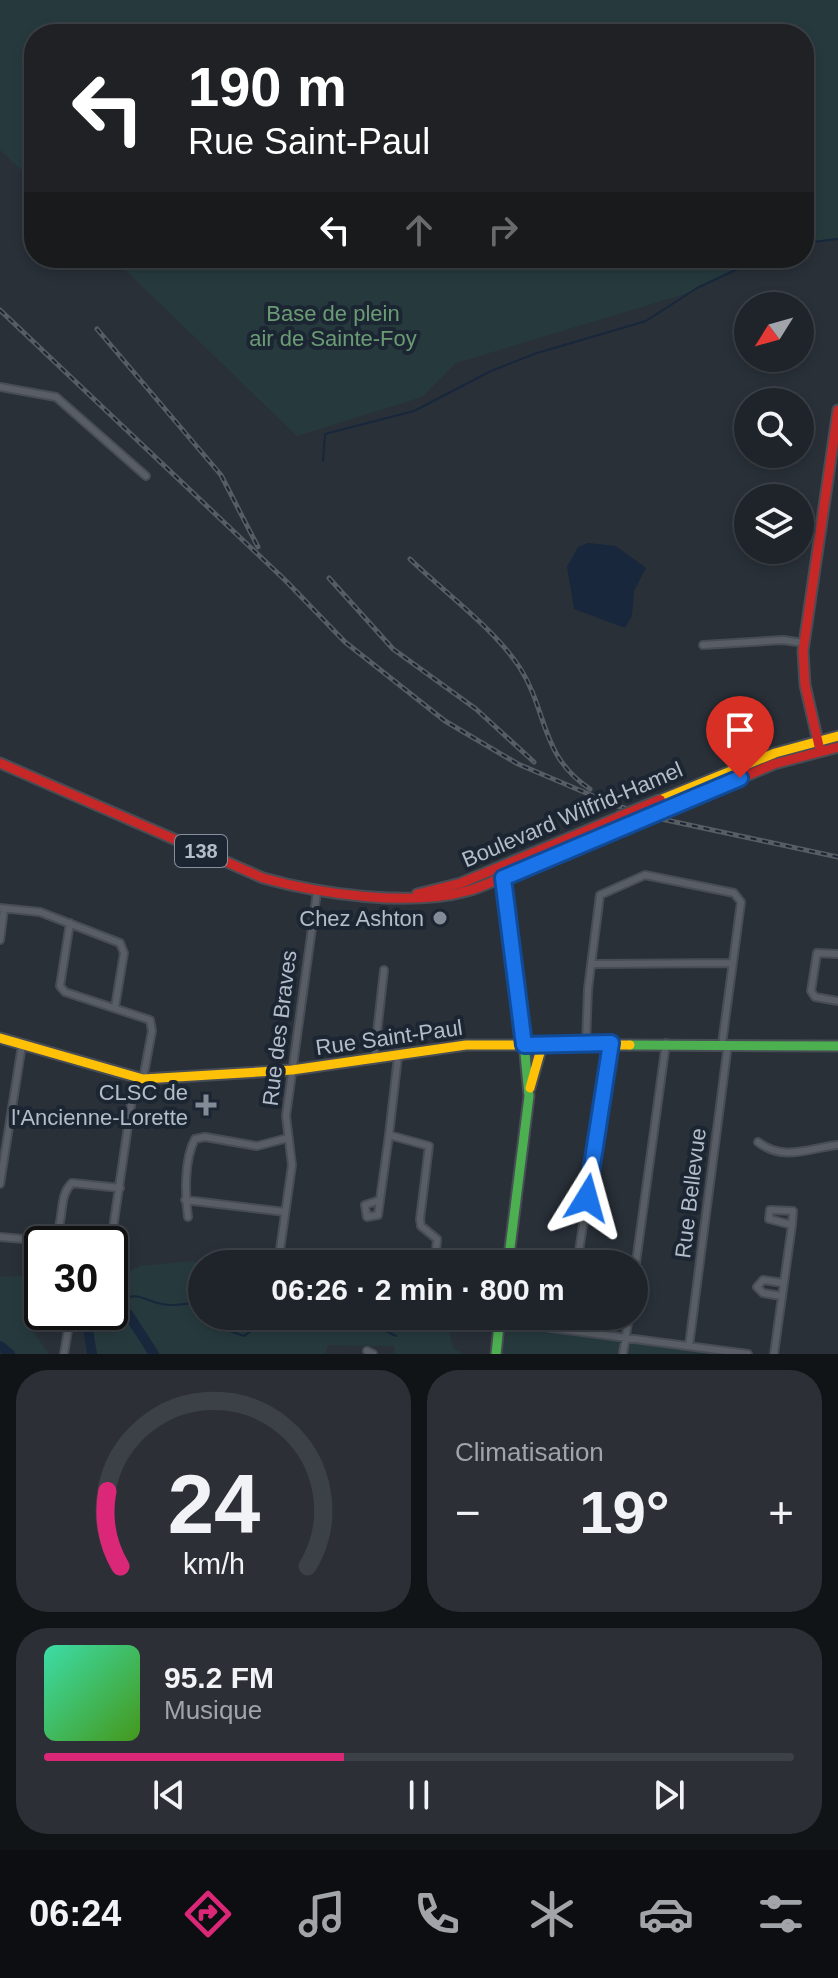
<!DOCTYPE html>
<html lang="fr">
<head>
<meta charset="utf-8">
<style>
	body { margin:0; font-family:Helvetica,sans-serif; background:#2c3036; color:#f1f3f6; height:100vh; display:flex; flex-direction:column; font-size:30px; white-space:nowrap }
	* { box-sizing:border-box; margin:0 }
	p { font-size:26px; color:#a1a4a8 }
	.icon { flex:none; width:44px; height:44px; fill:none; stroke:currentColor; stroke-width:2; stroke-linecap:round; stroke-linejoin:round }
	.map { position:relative; height:1354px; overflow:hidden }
	.side { display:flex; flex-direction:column; gap:16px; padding:16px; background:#111417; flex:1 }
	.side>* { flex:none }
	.top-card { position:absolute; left:24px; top:24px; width:790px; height:244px; border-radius:32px; box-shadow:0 4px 12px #0003,0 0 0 2px #3c4147; background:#202124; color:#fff; overflow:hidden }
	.needle { width:52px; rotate:233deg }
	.tools { position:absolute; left:734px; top:292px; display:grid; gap:16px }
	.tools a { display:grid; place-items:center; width:80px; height:80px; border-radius:50%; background:#1f242a; box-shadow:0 4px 12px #0003,0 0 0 2px #3c4147; font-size:40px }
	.speed { position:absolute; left:24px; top:1226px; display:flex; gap:16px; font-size:40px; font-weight:700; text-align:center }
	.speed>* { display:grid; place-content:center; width:104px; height:104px; border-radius:50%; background:#1f242a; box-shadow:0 4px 12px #0003,0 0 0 2px #3c4147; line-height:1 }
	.speed .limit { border:4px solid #111; border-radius:12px; background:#fff; color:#111 }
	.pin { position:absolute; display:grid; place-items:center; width:68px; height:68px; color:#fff; margin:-82px -34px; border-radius:50% 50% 50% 0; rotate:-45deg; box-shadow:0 0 8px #0007 }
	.pin .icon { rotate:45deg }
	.me { position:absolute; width:88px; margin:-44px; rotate:8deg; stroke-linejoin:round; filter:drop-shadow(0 0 6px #0008) }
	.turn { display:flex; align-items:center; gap:28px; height:168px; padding:0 32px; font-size:36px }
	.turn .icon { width:104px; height:104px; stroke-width:2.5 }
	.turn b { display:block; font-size:56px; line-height:68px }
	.lanes { display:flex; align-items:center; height:76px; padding:0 32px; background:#0003; justify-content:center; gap:40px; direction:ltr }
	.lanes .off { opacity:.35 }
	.big { font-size:60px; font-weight:700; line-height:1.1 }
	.side .tile { flex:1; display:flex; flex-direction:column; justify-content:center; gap:12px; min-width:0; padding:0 28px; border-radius:32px; background:#2c3036 }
	.side .dial { align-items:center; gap:0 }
	.dial svg { height:208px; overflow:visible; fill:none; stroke:#3c4147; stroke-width:7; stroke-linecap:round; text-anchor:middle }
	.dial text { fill:#f1f3f6; stroke:none }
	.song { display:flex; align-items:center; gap:24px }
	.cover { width:96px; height:96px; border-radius:12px; background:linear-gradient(135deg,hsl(160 70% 55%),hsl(100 70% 35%)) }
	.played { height:8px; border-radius:4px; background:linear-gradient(90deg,#db2777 40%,#3c4147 40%) }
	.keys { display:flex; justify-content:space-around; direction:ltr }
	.heat { display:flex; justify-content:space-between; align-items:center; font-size:44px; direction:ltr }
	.side .tiles { flex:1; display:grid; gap:16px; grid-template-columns:1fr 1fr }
	.tile:last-child { grid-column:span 2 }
	.trip { position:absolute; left:188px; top:1250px; width:460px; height:80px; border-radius:40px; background:#1f242a; box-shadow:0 4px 12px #0003,0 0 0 2px #3c4147; font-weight:700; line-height:80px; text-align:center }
	.tabs { display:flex; height:128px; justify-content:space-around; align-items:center; background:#0c0e11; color:#a1a4a8 }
	.tabs .icon { width:56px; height:56px }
	.tabs .selected { color:#db2777 }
	.tabs b { font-size:36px; color:#f1f3f6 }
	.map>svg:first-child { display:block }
</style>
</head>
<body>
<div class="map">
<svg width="838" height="1354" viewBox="0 0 838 1354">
	<rect width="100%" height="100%" fill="#293038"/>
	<!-- green -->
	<path fill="#263a3e" d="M0,0H838V238L804,243V34H34V182L0,150Z
		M113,258H760L685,294L456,363L422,397L297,436Z
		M194,1261L202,1267V1316H407C418,1328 427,1328 441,1321L448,1326L453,1348L463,1354H395L394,1346L328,1345L325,1354H86L81,1317L86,1312H110L111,1281L140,1266Z
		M42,1275V1302L28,1312V1324L49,1354H0V1277Z
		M506,1327L719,1354H502Z"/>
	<!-- water -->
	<path fill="#18273c" d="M588,543L616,546L646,568L634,591L632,616L625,628L574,609L567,567L578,547Z"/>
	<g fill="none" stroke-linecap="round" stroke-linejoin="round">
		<!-- stream -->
		<path stroke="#18273c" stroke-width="2" d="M804,243L838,239
			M323,461L325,434L414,411L491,371L534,354L646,321L697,288L761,258
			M115,1303C141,1287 144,1304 170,1305C182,1306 189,1301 202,1304
			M214,1316L224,1329L244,1336L272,1316
			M354,1316L396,1336"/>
		<!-- river -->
		<path stroke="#18273c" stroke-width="10" d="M110,1301L128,1314L154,1354
			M88,1312L86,1318L92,1354
			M0,1346L10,1354"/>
		<defs>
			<path id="street" d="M0,387L56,397L146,476
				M703,645L783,640L804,643
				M0,908L40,912L120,943L124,953L115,1007
				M70,923L60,986L65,992L150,1020L152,1031L143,1079
				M0,940L4,909
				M838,954L817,953L811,991L815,997L838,1001
				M592,964L732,963
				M586,1043L588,989L600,895L645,875L734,893L741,902L722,1044
				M398,1056L389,1135L429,1146L420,1219L421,1226L437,1239L435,1264
				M374,1060L384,970
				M758,1142C784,1162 809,1148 838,1145
				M0,1184L22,1045
				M185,1200L285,1212
				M380,1200L389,1135
				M380,1200L378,1215L367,1217L365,1205Z
				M188,1217C185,1195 184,1159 195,1139L205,1137L257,1146L288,1138
				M0,1237L35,1240L54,1236C66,1220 57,1197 72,1183L120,1188
				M110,1249L135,1078
				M278,1264L292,1165L286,1116L317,892
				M577,1264L611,1043
				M634,1277L666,1043
				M781,1296L763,1293L757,1287L763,1280L783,1283
				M499,1321L748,1354
				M568,1330L570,1316
				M689,1346L728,1044
				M367,1351L373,1354
				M64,1354L71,1312
				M623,1354L629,1316
				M774,1354L792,1225L793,1211L770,1210L769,1219L792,1225"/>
			<path id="fast" d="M501,871L520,1001L529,1096L508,1264
				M514,872L637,822
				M630,1045L838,1046
				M496,1354L500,1316"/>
			<path id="slow" d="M660,800L775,753L838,736
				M0,1038L143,1079L292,1070L466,1045H630
				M530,1088L541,1049L546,1044"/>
			<path id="jam" d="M819,746L805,685L803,651L838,410
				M0,763L263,878C320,894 410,907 467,891C483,887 499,878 514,872
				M666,810L774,764L838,747
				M417,894L461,883L619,817"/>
		</defs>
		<!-- street casing -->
		<use href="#street" stroke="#474c55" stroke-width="10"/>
		<!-- fast casing -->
		<use href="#fast" stroke="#474c55" stroke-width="13"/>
		<!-- slow casing -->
		<use href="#slow" stroke="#474c55" stroke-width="13"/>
		<!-- jam casing -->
		<use href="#jam" stroke="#474c55" stroke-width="13"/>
		<!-- street -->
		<use href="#street" stroke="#595e66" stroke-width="6"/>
		<!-- fast -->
		<use href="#fast" stroke="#4caf50" stroke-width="9"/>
		<!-- slow -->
		<use href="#slow" stroke="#ffc107" stroke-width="9"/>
		<!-- jam -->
		<use href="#jam" stroke="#c62828" stroke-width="9"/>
		<defs>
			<path id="rail" d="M0,310L286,581L345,642L445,721L518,764L612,804L652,817L838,857
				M97,329L221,475L258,547
				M410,559C444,592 495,629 520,668C548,712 540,756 590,789
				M329,578L393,649L476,709L534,762"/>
		</defs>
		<!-- rail casing -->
		<use href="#rail" stroke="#585d64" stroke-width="5"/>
		<!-- rail -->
		<use href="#rail" stroke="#1c2633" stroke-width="2" stroke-dasharray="6" stroke-linecap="butt"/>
		<defs>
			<path id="fast-bridge" d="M637,822L666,810"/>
			<path id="jam-bridge" d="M619,817L660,800"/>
		</defs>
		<!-- fast-bridge casing -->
		<use href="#fast-bridge" stroke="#474c55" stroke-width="14" stroke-linecap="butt"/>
		<!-- jam-bridge casing -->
		<use href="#jam-bridge" stroke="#474c55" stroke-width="14" stroke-linecap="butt"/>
		<!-- fast-bridge -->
		<use href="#fast-bridge" stroke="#4caf50" stroke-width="10"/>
		<!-- jam-bridge -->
		<use href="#jam-bridge" stroke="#c62828" stroke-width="10"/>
	</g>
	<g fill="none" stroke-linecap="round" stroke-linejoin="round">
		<defs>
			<path id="route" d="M587,1198L611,1043L524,1045L503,878L740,778"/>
		</defs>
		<!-- route casing -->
		<use href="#route" stroke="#114b97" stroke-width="20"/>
		<!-- route -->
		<use href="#route" stroke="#1a73e8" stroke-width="14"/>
	</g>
	<!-- markers -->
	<g fill="#838b96" stroke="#1c2633" stroke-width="3">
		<circle cx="440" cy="918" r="8"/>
		<path d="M202 1093h8v8h8v8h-8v8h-8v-8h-8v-8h8z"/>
	</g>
	<g text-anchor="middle" stroke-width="8" stroke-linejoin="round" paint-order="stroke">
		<!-- shield labels -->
		<rect fill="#1c2633" stroke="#868f9c" stroke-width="2" x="175" y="835" width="52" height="32" rx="6"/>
		<g font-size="20" font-weight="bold" fill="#b3bcc9">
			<text x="201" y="858">138</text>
		</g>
		<!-- park labels -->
		<g font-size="22" fill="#6a9b74" stroke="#1c2633">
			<text x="333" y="321">Base de plein<tspan x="333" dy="25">air de Sainte-Foy</tspan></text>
		</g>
		<!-- street labels -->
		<g font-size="22" fill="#b3bcc9" stroke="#1c2633">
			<text transform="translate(572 814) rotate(-23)" y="8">Boulevard Wilfrid-Hamel</text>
			<text transform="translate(279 1028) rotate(-83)" y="8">Rue des Braves</text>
			<text transform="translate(389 1037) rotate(-8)" y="8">Rue Saint-Paul</text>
			<text transform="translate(690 1193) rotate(-83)" y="8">Rue Bellevue</text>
		</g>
		<!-- poi labels -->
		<g font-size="22" fill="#b3bcc9" stroke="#1c2633" text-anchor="end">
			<text x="424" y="926">Chez Ashton</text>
			<text x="188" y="1100">CLSC de<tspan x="188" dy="25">l'Ancienne-Lorette</tspan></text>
		</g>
	</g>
</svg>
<div class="tools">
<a><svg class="needle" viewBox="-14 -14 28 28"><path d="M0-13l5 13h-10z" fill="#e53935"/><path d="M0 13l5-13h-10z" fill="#a1a4a8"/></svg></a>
<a><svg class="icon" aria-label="search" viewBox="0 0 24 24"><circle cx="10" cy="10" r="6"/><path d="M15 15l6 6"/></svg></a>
<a><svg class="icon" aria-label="layers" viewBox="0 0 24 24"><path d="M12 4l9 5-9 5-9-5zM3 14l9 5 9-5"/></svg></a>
</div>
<div class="speed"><div class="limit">30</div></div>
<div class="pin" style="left:740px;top:778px;background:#d93025"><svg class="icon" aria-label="arrive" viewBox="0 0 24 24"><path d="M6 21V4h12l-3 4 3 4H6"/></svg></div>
<svg class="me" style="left:587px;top:1198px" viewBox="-20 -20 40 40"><path d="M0-17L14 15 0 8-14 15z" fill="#1a73e8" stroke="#fff" stroke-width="4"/></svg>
<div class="trip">06:26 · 2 min · 800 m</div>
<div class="top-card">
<div class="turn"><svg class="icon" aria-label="left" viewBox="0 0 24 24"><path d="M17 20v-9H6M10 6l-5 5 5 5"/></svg><div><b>190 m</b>Rue Saint-Paul</div></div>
<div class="lanes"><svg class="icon" aria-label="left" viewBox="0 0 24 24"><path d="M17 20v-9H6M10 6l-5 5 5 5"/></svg><svg class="icon off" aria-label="ahead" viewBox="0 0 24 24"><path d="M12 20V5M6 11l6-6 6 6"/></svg><svg class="icon off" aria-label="right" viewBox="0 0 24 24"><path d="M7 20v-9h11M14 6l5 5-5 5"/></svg></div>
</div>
</div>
<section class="side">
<div class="tiles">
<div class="tile dial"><svg viewBox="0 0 100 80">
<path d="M14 69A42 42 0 1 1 86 69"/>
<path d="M14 69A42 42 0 0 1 9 40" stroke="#db2777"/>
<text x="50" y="56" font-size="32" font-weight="700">24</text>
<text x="50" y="72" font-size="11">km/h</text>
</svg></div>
<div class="tile"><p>Climatisation</p>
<div class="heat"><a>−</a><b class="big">19°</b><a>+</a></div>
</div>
<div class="tile">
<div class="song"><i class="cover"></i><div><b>95.2 FM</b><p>Musique</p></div></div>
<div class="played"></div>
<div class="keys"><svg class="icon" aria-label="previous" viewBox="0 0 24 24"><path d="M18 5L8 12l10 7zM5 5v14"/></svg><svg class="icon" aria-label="pause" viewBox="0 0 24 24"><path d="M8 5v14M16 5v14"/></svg><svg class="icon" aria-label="next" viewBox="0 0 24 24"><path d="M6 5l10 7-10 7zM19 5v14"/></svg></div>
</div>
</div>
</section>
<nav class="tabs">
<b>06:24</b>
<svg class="icon selected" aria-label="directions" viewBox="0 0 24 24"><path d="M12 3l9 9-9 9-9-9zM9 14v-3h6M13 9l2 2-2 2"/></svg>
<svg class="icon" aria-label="music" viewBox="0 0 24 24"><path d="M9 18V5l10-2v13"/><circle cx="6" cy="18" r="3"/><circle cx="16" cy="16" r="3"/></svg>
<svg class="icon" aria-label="phone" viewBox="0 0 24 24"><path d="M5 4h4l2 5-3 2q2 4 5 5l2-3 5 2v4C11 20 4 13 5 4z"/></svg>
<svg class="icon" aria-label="climate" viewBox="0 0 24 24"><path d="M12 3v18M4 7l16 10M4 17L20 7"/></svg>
<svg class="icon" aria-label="car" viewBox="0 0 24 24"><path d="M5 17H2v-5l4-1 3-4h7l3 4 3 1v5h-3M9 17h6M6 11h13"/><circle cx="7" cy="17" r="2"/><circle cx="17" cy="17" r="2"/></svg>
<svg class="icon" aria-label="filters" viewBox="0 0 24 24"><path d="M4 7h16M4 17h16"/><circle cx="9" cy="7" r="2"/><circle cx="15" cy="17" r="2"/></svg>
</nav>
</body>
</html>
